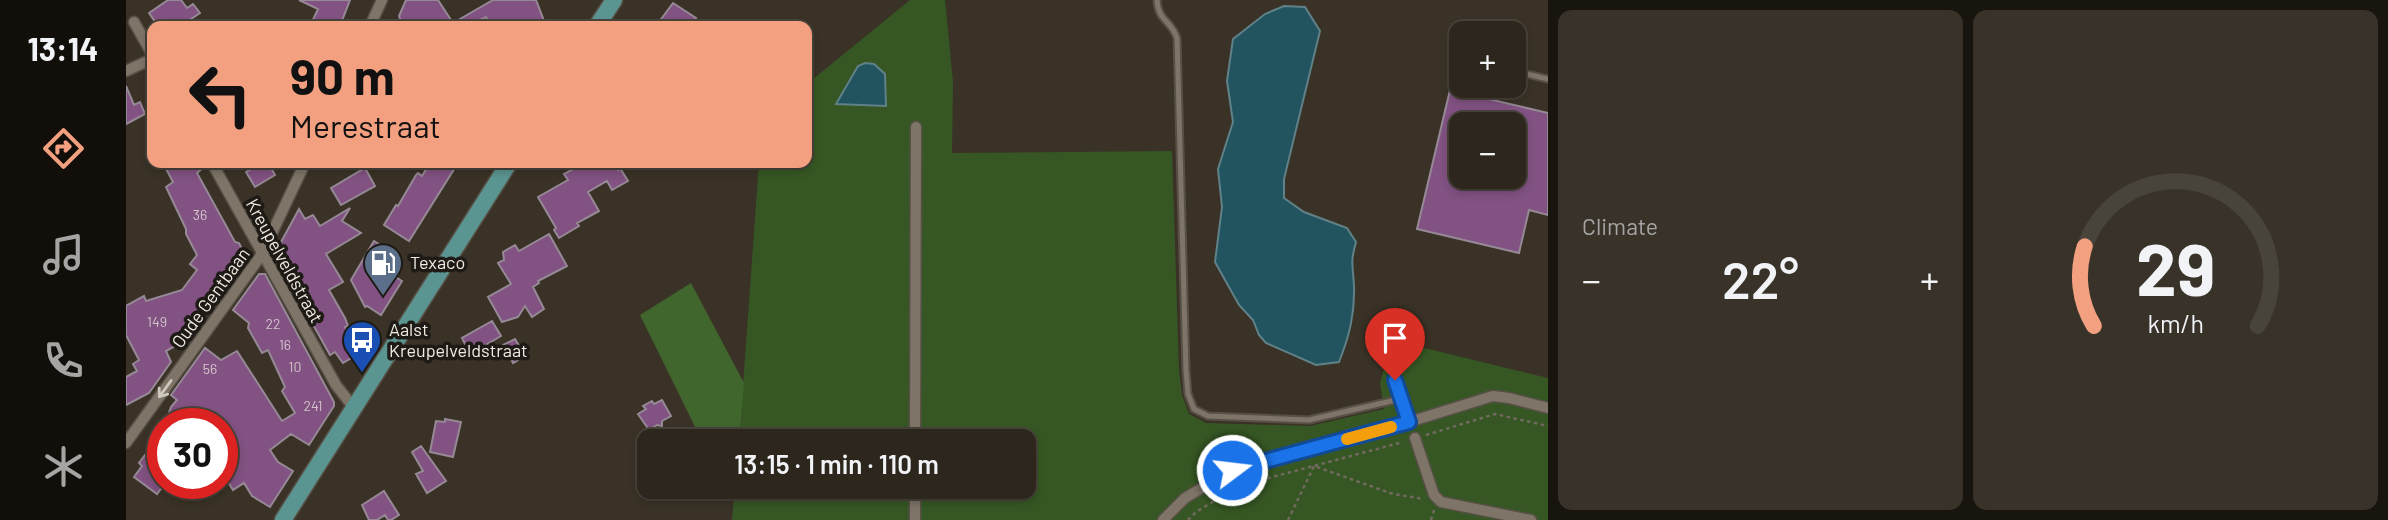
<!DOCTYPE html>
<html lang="en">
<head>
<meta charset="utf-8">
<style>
	body { margin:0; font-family:Barlow,sans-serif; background:#383229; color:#f1f3f6; height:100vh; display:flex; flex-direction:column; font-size:26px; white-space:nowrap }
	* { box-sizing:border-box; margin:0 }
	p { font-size:23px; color:#a6a5a3 }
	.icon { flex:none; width:38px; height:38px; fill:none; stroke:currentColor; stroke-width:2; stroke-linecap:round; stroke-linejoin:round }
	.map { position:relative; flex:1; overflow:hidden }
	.sheet { display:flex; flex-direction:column; gap:10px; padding:10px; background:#18150f; width:840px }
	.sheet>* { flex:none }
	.top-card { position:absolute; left:21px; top:21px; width:665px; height:147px; border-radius:14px; box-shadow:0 4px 10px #0003,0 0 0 2px #48433b; background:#f2a07f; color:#111; overflow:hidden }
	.controls { position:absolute; left:1323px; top:21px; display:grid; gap:14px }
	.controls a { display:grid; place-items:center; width:77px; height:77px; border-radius:14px; background:#2c261c; box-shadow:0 4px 10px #0003,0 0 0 2px #48433b; font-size:35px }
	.speed { position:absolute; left:21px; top:408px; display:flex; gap:14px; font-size:35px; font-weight:700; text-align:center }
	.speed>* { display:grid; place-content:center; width:91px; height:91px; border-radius:50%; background:#2c261c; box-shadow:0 4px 10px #0003,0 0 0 2px #48433b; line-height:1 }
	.speed .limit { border:10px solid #d22; background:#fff; color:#111 }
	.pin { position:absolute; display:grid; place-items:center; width:60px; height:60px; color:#fff; margin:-72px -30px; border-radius:50% 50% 50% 0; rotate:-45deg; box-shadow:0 0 7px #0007 }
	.pin .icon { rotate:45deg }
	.me { position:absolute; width:77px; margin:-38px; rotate:75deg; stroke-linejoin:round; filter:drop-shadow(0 0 5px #0008) }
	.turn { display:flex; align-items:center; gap:24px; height:147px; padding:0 28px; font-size:32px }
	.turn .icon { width:91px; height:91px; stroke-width:2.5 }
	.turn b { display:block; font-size:49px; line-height:60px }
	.big { font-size:52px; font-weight:600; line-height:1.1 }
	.sheet .card { flex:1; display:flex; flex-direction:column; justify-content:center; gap:10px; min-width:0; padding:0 24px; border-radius:14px; background:#383229 }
	.sheet .dial { align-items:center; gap:0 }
	.dial svg { height:182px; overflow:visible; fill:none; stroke:#48433b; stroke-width:7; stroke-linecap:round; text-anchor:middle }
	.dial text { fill:#f1f3f6; stroke:none }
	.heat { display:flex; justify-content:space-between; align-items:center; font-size:38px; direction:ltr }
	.sheet .tiles { flex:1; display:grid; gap:10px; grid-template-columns:repeat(2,1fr) }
	.trip { position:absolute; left:511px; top:429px; width:399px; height:70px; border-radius:14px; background:#2c261c; box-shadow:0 4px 10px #0003,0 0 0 2px #48433b; font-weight:600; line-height:70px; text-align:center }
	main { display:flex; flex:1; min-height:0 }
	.menu { display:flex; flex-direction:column; width:126px; justify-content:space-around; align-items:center; background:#120f0b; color:#a6a5a3 }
	.menu .icon { width:49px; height:49px }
	.menu .active { color:#f2a07f }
	.menu b { font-size:32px; color:#f1f3f6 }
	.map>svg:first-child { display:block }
</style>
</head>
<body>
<main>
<nav class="menu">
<b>13:14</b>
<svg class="icon active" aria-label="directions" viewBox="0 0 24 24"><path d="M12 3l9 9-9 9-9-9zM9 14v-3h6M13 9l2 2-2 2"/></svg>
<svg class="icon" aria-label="music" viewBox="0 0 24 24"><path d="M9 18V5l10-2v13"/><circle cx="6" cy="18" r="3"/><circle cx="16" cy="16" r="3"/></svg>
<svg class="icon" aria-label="phone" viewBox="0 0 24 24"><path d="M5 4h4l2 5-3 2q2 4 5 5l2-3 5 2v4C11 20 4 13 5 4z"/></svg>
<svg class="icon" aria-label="climate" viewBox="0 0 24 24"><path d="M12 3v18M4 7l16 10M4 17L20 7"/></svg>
</nav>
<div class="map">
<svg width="1422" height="520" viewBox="0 0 1422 520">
	<rect width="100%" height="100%" fill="#3a3226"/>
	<!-- green -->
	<path fill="#365723" d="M784,0H819L827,82L826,153L1046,151L1053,370L1056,395L1063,414L1080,423L1184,426L1258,409L1254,383L1266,340L1422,378V520H606L609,487L898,486V441H613L633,163H681V84Z"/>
	<!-- forest -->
	<path fill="#40652d" d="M565,283L618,383L613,441H576L514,315Z"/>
	<!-- water -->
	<path fill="#225460" stroke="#608187" stroke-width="2" d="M1158,6L1179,7L1194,31L1158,179V198L1178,212L1221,228L1230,242C1224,263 1227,265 1228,286C1229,314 1223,337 1213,362L1190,365L1140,343L1133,335L1127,320L1113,305L1089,262L1096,207L1092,169L1107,122L1101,81L1107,39L1139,14Z
		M739,63L748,64L759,74L760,106L710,104L732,66Z"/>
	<!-- building -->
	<path fill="#825282" stroke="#968996" stroke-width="2" fill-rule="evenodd" d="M42,0H55L61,8L67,4L74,13L62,21L66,26H32L23,13Z
		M173,0H224L214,26H184L192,9Z
		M280,0H312L327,23L367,0H410L420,26H365L360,17L341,26H277L273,16Z
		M547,3L570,18L564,26H539L533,22Z
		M0,86L8,105L14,102L19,114L0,124Z
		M1324,90L1422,113V215L1403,210L1393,253L1291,229ZM1335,124H1388V177H1335Z
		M37,163H79V166L71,173L109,242L113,243L118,253L77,308L80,310L68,326L69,329L62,339L40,351L45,362L23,393L0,405V377L11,371L7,364L13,360L0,335V306L18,296L20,301L56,290L71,270L64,264L71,255L60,234V229L40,187L47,182Z
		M136,163H142L149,175L129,187L120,172Z
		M304,163H332L283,241L258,225L270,205L272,206L290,175L292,173L296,176Z
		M458,163H488L492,170L494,168L502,181L486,190L481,181L462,192L473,211L451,223L453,226L433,238L428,230L430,228L412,197L442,180L438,174Z
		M239,168L249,186L215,205L205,188Z
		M224,208L216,221L235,233L200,254L217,282L203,290L219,318L222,326L219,327L234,350L232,354L217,363L209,352L204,355L160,276L158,277L156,274H159L148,255L173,209L179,219L187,215L194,226Z
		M423,234L441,266L412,281L413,283L407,287L418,309L406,317L399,306L392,317L376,322L362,297L385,284L372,263L378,260L377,252L389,245L393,251Z
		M248,241L273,257L263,273L276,281L255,315L241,306L239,307L225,280Z
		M133,274H139L208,402V406L183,445L165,434L144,450L152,462L167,471L144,507L126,496L118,483L107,490L102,482L96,485V424H39L45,407L51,400L45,395L79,348L95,360L111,351L156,421L169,413L156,391L159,387L142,350L136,353L122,328L123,323L107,310Z
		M366,321L375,336L344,354L336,338Z
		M389,339L399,356L387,363L377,345Z
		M536,400L545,416L536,421V426L531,425L523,430L512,414L520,409L517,406L526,401L528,404Z
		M319,419L335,422L327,457L304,452L310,421L319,422Z
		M295,446L320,481L301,493L290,474L297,471L286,452Z
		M22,451L37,461V486L31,494L8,477L16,466L13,463Z
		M258,491L273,515L265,520H262L259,515L251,520H243L236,505Z"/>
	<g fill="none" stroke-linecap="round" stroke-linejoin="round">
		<defs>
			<path id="lane" d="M1031,0C1032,21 1045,20 1051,38L1060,370L1062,394L1068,409L1082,416L1183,420L1274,399
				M1388,71L1422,79"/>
			<path id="street" d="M8,22L26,54
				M244,26L256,0
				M0,71L26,59
				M86,163L210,385L228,408
				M1269,380L1283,422
				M1289,438L1308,495L1315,502L1405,520
				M789,441L790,127
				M0,443L136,254L179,163
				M789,520V486
				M1037,520L1059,498L1106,470L1283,422L1367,396L1383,398L1422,408"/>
			<path id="primary" d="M471,26L488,0
				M157,520L383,163"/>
		</defs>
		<!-- lane casing -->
		<use href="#lane" stroke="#575046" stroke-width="9"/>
		<!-- street casing -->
		<use href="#street" stroke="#575046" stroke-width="13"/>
		<!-- primary casing -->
		<use href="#primary" stroke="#575046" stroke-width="19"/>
		<!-- path -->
		<path stroke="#726a60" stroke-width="2.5" stroke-dasharray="3.5 3.5" stroke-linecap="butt" d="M1300,435L1369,414L1422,426
			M1062,520L1070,512L1113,486L1277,442
			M1162,520L1188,466L1267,494L1298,499
			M1305,520L1308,510"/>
		<!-- lane -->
		<use href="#lane" stroke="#7e7467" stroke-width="5"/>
		<!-- street -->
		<use href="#street" stroke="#7e7467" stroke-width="10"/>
		<!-- primary -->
		<use href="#primary" stroke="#5b9591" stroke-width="16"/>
	</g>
	<!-- one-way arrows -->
	<defs><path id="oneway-shaft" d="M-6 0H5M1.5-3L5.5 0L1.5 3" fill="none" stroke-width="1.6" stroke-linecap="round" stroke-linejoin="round" transform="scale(1.75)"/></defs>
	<use stroke="#cec7be" href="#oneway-shaft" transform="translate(39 389) rotate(126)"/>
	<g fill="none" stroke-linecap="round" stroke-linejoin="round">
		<defs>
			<path id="route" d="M1106,470L1283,422L1269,380"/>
		</defs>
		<!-- route casing -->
		<use href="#route" stroke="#114b97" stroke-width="18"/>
		<!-- route -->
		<use href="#route" stroke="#1a73e8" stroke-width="12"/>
		<!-- slow -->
		<path stroke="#f59e0b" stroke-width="12" d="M1221,439L1265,427"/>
	</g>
	<!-- icons -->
	<defs>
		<symbol id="fuel-pin" viewBox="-11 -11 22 30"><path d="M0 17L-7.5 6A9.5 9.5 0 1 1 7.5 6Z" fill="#5c6f8a" stroke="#1e1a15"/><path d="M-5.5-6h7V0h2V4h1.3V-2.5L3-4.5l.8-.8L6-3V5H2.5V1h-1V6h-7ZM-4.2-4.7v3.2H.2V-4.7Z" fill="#fff"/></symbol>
		<symbol id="bus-pin" viewBox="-11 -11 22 30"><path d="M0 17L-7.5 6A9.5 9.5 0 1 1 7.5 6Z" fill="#1a4fb4" stroke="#1e1a15"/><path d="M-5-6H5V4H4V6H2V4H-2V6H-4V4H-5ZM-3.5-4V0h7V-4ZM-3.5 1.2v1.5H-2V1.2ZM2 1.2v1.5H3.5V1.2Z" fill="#fff"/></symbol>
	</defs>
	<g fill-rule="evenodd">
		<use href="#fuel-pin" x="235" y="241" width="44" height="60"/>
		<use href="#bus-pin" x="214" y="318" width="44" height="60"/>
	</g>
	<g text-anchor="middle" stroke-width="7" stroke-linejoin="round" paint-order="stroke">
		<!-- number labels -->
		<g font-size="14" fill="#d4c5cb">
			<text x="74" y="220">36</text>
			<text x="31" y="327">149</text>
			<text x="147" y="329">22</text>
			<text x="159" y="350">16</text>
			<text x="169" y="372">10</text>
			<text x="84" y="374">56</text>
			<text x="187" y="411">241</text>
		</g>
		<!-- street labels -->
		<g font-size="18" fill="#f0ebe3" stroke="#1e1a15">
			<text transform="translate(158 261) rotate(61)" y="6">Kreupelveldstraat</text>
			<text transform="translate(85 298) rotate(-54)" y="6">Oude Gentbaan</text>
		</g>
		<!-- poi labels -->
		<g font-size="18" fill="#f0ebe3" stroke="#1e1a15" text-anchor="start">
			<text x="284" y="269">Texaco</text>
			<text x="263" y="336">Aalst<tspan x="263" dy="21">Kreupelveldstraat</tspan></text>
		</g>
	</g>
</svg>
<div class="controls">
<a>+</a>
<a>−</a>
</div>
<div class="speed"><div class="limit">30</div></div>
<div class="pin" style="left:1269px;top:380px;background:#d93025"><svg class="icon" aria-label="arrive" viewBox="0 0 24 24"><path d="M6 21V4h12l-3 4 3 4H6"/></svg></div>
<svg class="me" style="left:1106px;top:470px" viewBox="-20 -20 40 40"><circle r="17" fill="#1a73e8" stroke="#fff" stroke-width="3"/><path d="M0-11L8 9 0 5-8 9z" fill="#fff"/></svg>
<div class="trip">13:15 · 1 min · 110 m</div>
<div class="top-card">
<div class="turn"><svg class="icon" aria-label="left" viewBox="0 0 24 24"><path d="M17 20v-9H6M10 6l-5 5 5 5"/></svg><div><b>90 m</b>Merestraat</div></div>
</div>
</div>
<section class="sheet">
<div class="tiles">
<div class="card"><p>Climate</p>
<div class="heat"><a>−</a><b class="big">22°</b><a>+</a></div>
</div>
<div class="card dial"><svg viewBox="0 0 100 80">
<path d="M14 69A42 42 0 1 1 86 69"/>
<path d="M14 69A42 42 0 0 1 10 34" stroke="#f2a07f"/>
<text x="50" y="56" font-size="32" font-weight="700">29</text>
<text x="50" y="72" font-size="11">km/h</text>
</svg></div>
</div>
</section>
</main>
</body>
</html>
